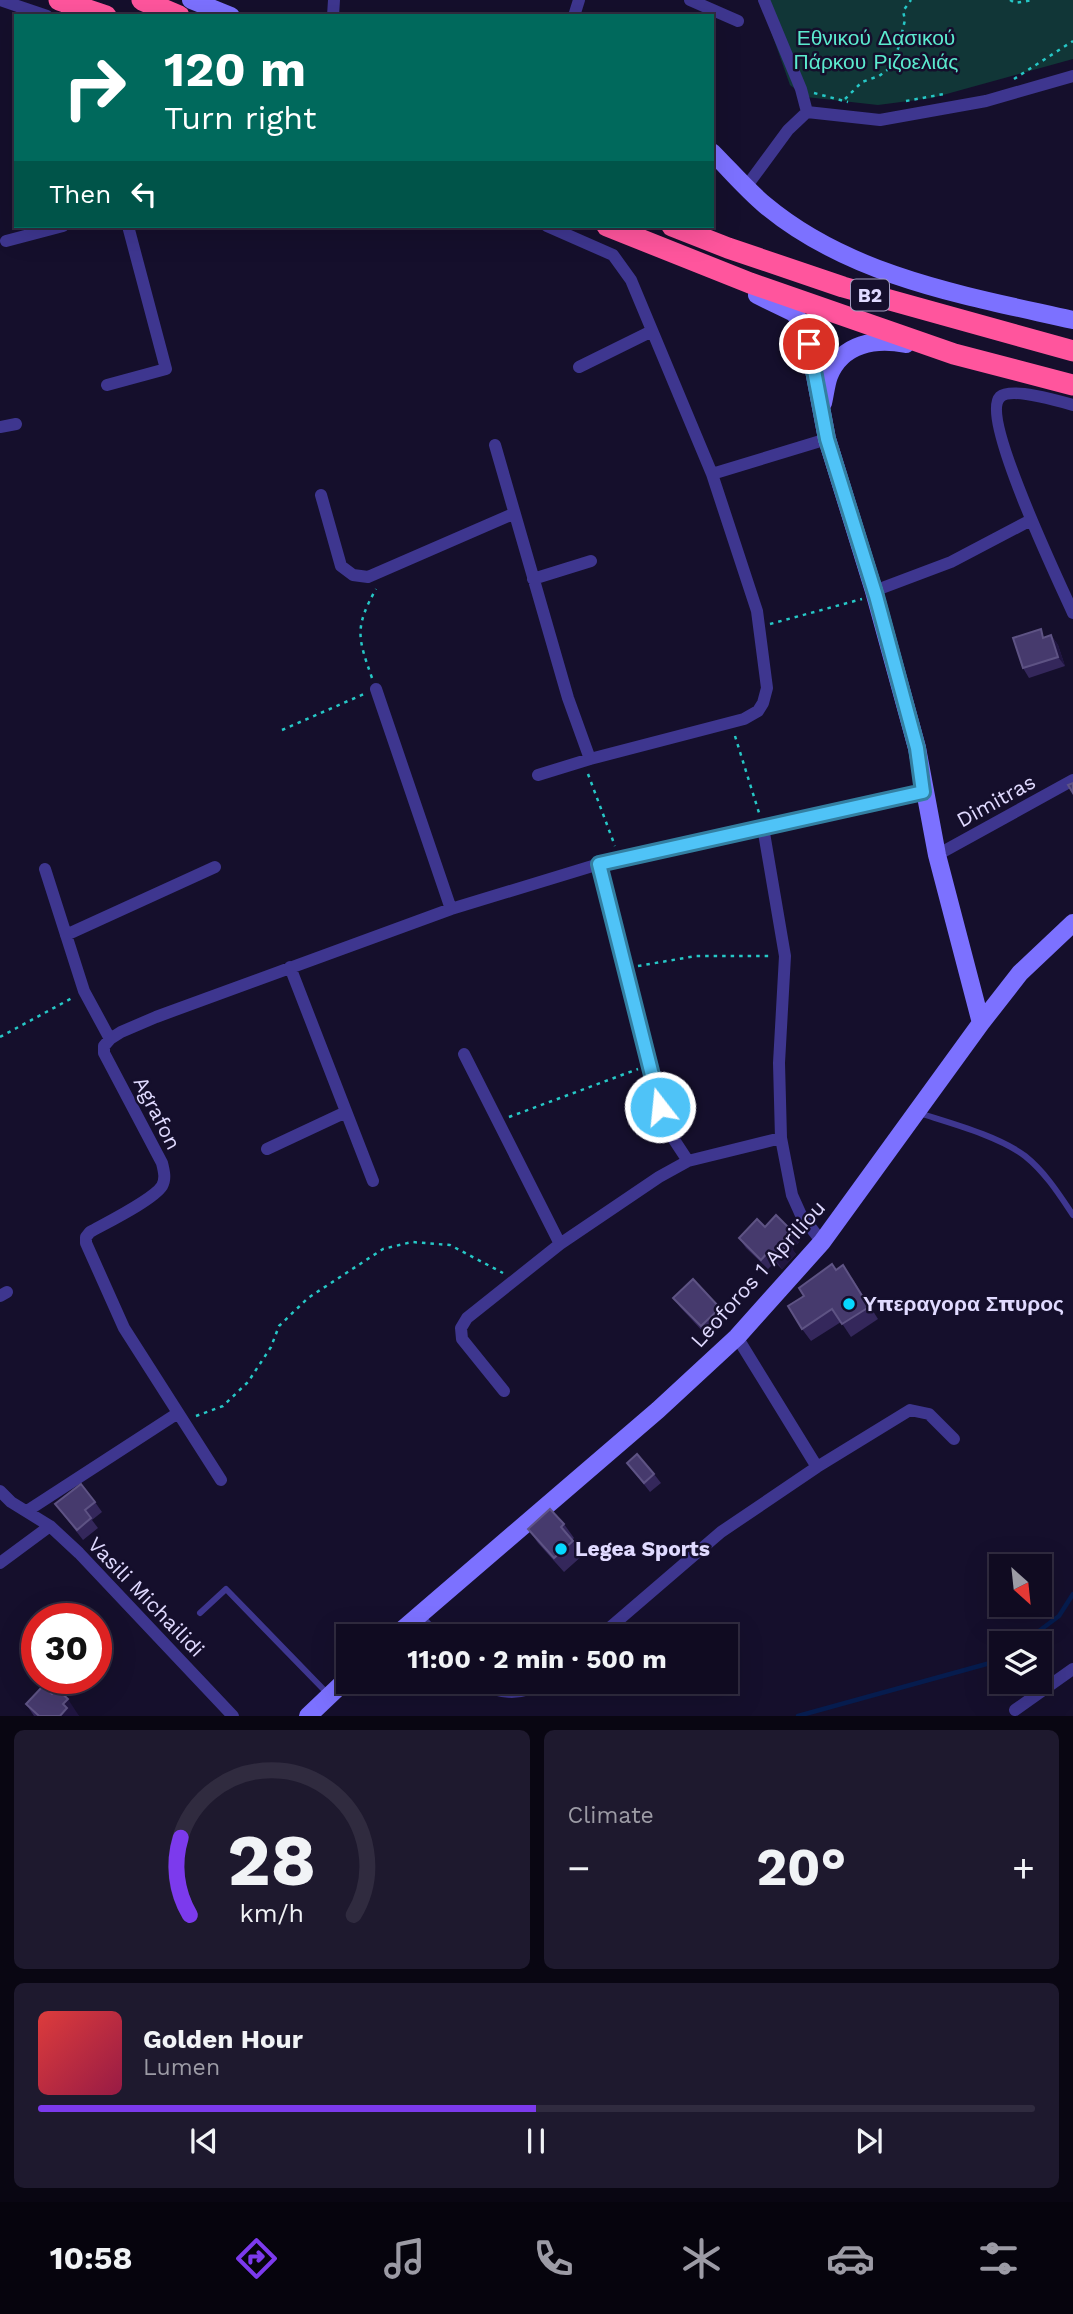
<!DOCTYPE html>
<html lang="en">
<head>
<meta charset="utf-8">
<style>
	body { margin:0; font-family:"Work Sans",sans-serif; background:#1e192e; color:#f1f3f6; height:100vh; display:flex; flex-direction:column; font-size:26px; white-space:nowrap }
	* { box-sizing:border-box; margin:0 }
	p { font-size:23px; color:#9c9ba5 }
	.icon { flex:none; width:38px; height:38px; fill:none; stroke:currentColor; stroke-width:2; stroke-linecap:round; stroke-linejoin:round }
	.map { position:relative; height:1716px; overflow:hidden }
	.side { display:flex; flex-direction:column; gap:14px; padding:14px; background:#090612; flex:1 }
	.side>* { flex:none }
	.banner { position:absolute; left:14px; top:14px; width:700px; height:214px; border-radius:0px; box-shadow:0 7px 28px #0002,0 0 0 2px #302b3f; background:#00695c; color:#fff; overflow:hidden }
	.needle { width:46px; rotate:153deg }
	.buttons { position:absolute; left:989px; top:1554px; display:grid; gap:14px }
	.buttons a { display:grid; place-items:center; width:63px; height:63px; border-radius:0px; background:#100b21; box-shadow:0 7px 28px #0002,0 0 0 2px #302b3f; font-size:35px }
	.speed { position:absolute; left:21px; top:1603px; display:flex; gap:14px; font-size:35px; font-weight:700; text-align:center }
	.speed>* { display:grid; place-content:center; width:91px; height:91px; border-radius:50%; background:#100b21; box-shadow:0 7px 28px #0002,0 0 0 2px #302b3f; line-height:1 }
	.speed .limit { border:10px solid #d22; background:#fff; color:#111 }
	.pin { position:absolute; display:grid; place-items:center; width:60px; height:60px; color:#fff; margin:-30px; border:4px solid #fff; border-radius:50%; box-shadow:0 2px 7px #0007 }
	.me { position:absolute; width:77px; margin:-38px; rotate:344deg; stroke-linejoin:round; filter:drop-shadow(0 0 5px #0008) }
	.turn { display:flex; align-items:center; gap:24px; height:147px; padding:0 35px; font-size:32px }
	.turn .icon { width:91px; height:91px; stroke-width:2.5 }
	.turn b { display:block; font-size:49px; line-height:60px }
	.then { display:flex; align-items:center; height:66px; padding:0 35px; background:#0003; gap:14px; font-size:26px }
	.big { font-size:52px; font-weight:700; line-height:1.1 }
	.side .tile { flex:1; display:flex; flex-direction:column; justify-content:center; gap:10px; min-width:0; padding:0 24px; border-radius:10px; background:#1e192e }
	.side .dial { align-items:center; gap:0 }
	.dial svg { height:182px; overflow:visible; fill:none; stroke:#302b3f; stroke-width:7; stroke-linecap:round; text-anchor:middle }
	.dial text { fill:#f1f3f6; stroke:none }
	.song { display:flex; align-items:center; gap:21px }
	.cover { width:84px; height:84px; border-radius:10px; background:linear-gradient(135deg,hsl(0 70% 55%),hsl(340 70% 35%)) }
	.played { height:7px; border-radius:4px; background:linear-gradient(90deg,#7c3aed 50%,#302b3f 50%) }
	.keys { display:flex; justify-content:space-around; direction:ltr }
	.heat { display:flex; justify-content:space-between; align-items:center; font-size:38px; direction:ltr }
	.side .tiles { flex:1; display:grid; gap:14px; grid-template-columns:1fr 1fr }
	.tile:last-child { grid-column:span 2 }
	.trip { position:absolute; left:336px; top:1624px; width:402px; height:70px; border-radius:0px; background:#100b21; box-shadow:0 7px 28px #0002,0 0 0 2px #302b3f; font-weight:700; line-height:70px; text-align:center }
	.dock { display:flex; height:112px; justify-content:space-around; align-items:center; background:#06040d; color:#9c9ba5 }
	.dock .icon { width:49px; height:49px }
	.dock .selected { color:#7c3aed }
	.dock b { font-size:32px; color:#f1f3f6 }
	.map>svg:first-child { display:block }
</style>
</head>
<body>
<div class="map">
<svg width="1073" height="1716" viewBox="0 0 1073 1716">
	<rect width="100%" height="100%" fill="#150f2c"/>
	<!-- green -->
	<path fill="#113637" d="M760,0H1073V59L932,98L878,105L806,97L790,85Z"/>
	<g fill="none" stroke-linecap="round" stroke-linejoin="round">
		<!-- stream -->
		<path stroke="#061c4e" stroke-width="4.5" d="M1023,1643L1059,1616L1073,1594
			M798,1716L1001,1660"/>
		<!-- path -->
		<path stroke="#26c7c6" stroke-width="2.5" stroke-dasharray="3.5 5" stroke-linecap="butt" d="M1010,0L1015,3L1033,0
			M1014,79L1073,41
			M814,93L848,102
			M845,99L862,82L879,76L894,65L905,20L903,11L911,0
			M906,101L944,94
			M770,624L862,599
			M372,678C358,638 354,628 376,589
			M282,730L364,694
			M735,736L760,816
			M588,774L615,846
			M638,966L696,956H770
			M0,1037L74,997
			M509,1117L638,1069
			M196,1416L223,1406L248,1382L271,1347L279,1326L308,1298L383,1249L412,1242L450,1245L503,1273"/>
		<!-- lane -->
		<path stroke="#3e368f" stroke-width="6" d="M919,1113C950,1123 999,1136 1025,1156C1045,1172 1059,1194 1073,1215
			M200,1613L226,1589L328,1694"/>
		<!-- street -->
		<path stroke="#3e368f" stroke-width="12" d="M0,0L47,16
			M690,0L738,21
			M764,0L801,89L807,112
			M333,16L334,0
			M574,16L579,0
			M807,112L880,120L986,101L1073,76
			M746,187L788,130L807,112
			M6,241L63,226
			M579,367L652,331
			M107,385L166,369L128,226
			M1073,405C1059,401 1011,387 1000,397C980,417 1060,584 1073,613
			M0,427L16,424
			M495,445L568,698L590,759
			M712,474L827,439
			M321,495L341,566L353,575L368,577L513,514
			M533,579L591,561
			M874,591L951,562L1031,520
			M376,689L451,909
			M538,775L590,759L744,719L758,711L763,703L767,688L757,611L712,474L631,280L613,255L547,226
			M763,827L785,956L779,1063L781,1138L792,1195L801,1215L822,1242
			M937,855L1073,780
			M599,864L648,1065L667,1129L688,1161
			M45,869L84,991L110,1039
			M66,935L215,867
			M290,967L373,1181
			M464,1054L560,1244
			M267,1149L346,1112
			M0,1296L7,1292
			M737,1337L817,1467
			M504,1391L462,1339L461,1328L467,1318L560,1244L659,1177L688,1161L781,1138
			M221,1480L124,1328L86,1243V1237L90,1232C106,1223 153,1200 162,1186C166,1179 164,1171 162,1163L104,1053V1046L110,1039L121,1032L156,1017L451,909L599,864L924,792
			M0,1491L11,1502L50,1526L79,1553L233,1716
			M27,1511L178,1413
			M0,1563L50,1526
			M418,1616L435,1636
			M600,1636L721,1532L817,1467L910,1410L929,1414L954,1439
			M477,1682C499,1694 522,1696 544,1682
			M1015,1710L1073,1669"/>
		<!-- secondary -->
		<path stroke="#7c71ff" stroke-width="18" d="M191,0L231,16
			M712,152C730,170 746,189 765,205C851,277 967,296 1073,320
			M757,295L794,313L802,324L809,344L827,439L874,591L917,748L937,855L981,1023
			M823,403C825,395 826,384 829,376C842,343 876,338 906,344
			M395,1636L658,1410L737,1337L822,1242L981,1023L1020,973L1073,923
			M308,1716L348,1678"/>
		<!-- highway -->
		<path stroke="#ff559d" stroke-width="21" d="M59,0L106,16
			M142,0L179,16
			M607,226L750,283L954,354L1073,385
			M672,226L728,248L843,287L1073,351"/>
	</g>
	<!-- wall -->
	<path fill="#34275b" d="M1051,635L1058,645L1065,666L1029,678L1023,668L1046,637Z
		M765,1227L800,1241L792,1249L796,1254L782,1269L775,1262L768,1269L746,1248L739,1238Z
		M836,1269L852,1278L878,1319L851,1337L841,1322L811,1341L802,1329L804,1296Z
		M673,1298L720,1308L727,1317L707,1336L680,1307Z
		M627,1463L654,1474L661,1483L650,1492Z
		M95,1502L102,1512L92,1520L98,1528L83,1540L55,1504Z
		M564,1524L574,1538L572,1540L583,1555L564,1572L538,1543L528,1529Z
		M52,1694L79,1716H34L26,1704Z"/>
	<!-- shaded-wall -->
	<path fill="#201541" d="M1051,635L1058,645L1065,666L1058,657Z
		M793,1232L800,1241L792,1249L796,1254L782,1269L776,1260L785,1240Z
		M68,1699L79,1716H60L63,1704Z"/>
	<!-- building -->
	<path fill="#463a6d" stroke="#5e5384" stroke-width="2" d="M1041,629L1043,638L1051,635L1058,657L1023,668L1013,638Z
		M1073,783V793L1068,785Z
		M776,1215L793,1232L785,1240L789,1244L776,1260L768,1252L761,1260L739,1238L757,1219L765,1227Z
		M832,1264L836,1270L843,1265L869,1307L842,1324L832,1309L802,1329L788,1306L804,1296L799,1288Z
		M693,1279L720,1308L701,1326L673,1298Z
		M637,1454L654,1474L644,1483L627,1463Z
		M81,1484L95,1502L85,1510L91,1518L77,1530L55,1504Z
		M550,1509L564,1524L561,1527L573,1541L554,1558L528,1529Z
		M43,1686L52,1694L57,1689L68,1699L63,1704L67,1708L60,1716H39L26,1704Z"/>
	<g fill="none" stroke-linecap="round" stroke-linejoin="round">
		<defs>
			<path id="route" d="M660,1107L599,864L923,792L917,748L876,596L827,439L809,344"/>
		</defs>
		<!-- route casing -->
		<use href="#route" stroke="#337fa1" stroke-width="18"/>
		<!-- route -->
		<use href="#route" stroke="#4fc3f7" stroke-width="12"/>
	</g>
	<!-- markers -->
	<g fill="#06d8ff" stroke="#150f2c" stroke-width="2.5">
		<circle cx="849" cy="1304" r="7"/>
		<circle cx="561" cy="1549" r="7"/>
	</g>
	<g text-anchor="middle" stroke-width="5" stroke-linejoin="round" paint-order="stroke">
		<!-- shield labels -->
		<rect fill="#150f2c" stroke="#a39dc0" stroke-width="2" x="851" y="279.5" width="38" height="31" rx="5"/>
		<g font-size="19" font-weight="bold" fill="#e0daff">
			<text x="870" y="302">B2</text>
		</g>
		<!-- park labels -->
		<g font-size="21" fill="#5beace" stroke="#150f2c">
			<text x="876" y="45">Εθνικού Δασικού<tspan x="876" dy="24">Πάρκου Ριζοελιάς</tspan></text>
		</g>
		<!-- street labels -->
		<g font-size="21" fill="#e0daff" stroke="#150f2c">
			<text transform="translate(996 801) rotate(-29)" y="7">Dimitras</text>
			<text transform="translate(157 1113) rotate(63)" y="7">Agrafon</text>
			<text transform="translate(758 1274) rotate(-48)" y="7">Leoforos 1 Apriliou</text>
			<text transform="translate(146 1597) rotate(46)" y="7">Vasili Michailidi</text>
		</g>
		<!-- poi labels -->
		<g font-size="21" font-weight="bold" fill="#e0daff" stroke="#150f2c" text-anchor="start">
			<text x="863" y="1311">Υπεραγορα Σπυρος</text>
			<text x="575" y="1556">Legea Sports</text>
		</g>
	</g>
</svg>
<div class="buttons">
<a><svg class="needle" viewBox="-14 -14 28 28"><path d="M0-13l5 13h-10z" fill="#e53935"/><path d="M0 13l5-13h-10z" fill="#9c9ba5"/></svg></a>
<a><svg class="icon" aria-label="layers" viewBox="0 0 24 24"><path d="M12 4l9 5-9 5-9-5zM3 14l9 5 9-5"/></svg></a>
</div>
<div class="speed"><div class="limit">30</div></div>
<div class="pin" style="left:809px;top:344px;background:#d93025"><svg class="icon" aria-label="arrive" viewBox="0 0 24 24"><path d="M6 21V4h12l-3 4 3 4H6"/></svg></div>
<svg class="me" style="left:660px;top:1107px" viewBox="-20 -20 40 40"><circle r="17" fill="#4fc3f7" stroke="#fff" stroke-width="3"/><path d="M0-11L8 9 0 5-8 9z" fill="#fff"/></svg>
<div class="trip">11:00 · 2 min · 500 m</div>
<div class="banner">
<div class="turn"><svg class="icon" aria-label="right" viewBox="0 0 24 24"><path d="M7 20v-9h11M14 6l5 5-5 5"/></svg><div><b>120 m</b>Turn right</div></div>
<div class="then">Then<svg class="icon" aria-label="left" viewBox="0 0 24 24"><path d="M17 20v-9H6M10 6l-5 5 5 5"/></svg></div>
</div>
</div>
<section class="side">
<div class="tiles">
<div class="tile dial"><svg viewBox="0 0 100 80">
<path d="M14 69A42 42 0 1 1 86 69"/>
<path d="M14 69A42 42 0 0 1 10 35" stroke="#7c3aed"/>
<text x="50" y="56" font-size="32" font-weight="700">28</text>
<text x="50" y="72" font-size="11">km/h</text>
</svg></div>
<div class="tile"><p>Climate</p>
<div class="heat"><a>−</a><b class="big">20°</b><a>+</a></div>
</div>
<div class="tile">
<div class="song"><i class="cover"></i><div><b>Golden Hour</b><p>Lumen</p></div></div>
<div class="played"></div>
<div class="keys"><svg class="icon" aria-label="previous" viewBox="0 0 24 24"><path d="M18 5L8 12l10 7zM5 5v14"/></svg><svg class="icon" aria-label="pause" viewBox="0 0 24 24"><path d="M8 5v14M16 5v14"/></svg><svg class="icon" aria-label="next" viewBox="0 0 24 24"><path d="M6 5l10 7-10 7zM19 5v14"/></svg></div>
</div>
</div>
</section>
<nav class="dock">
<b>10:58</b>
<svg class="icon selected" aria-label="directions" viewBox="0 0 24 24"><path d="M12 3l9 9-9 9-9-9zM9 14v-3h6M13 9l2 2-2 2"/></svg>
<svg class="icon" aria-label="music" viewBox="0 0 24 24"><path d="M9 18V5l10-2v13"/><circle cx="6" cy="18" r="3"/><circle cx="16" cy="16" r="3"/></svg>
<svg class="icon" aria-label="phone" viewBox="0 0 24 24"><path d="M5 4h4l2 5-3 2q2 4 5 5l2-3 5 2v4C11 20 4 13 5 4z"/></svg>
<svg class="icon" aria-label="climate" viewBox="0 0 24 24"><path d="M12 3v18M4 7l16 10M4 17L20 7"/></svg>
<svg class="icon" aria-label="car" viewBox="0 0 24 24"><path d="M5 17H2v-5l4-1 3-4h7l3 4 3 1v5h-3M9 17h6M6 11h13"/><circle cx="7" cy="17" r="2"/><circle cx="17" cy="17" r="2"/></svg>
<svg class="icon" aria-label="filters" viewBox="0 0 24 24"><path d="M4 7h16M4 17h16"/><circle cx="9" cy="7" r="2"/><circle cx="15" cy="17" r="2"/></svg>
</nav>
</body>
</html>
